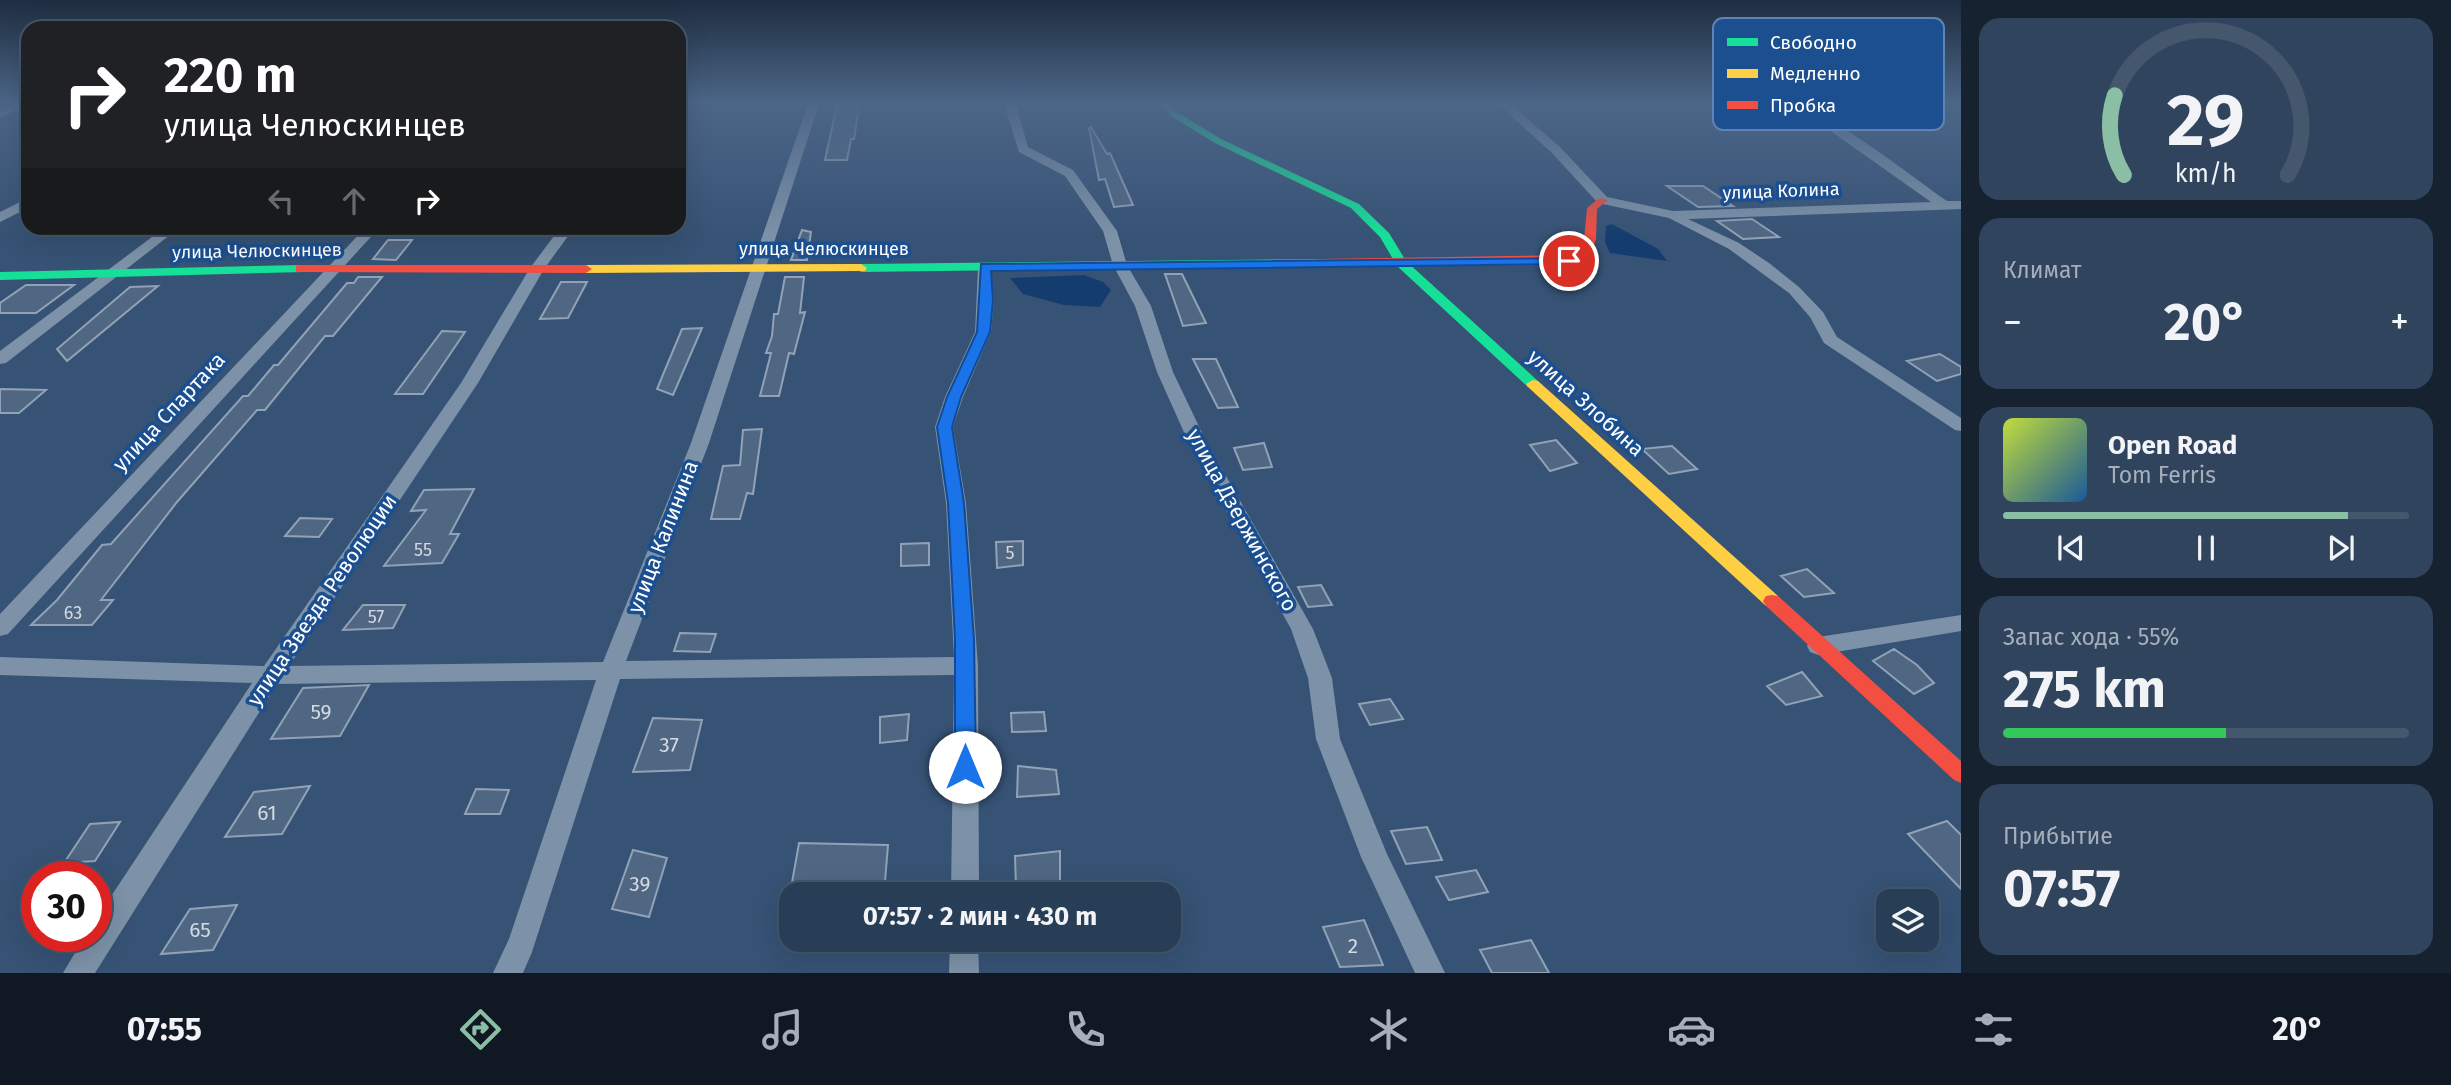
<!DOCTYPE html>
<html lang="ru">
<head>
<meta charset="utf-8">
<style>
	body { margin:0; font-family:"Fira Sans",sans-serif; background:#30455d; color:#f1f3f6; height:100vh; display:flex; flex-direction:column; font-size:26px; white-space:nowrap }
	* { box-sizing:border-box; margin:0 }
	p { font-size:23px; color:#a5aeba }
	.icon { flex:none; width:38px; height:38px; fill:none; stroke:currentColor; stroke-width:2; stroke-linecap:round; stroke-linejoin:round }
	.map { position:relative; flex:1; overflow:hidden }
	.panel { display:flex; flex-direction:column; gap:18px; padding:18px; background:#162230; width:490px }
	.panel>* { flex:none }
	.banner { position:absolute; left:21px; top:21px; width:665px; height:214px; border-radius:21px; box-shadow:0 7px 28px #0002,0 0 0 2px #44576d; background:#202124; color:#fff; overflow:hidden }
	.buttons { position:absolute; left:1876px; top:889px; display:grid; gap:14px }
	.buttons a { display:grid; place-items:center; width:63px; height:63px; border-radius:14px; background:#283e57; box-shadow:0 7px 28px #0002,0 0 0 2px #44576d; font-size:35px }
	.speed { position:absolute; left:21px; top:861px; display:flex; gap:14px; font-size:35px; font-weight:700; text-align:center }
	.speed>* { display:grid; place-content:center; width:91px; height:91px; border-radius:50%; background:#283e57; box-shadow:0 7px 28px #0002,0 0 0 2px #44576d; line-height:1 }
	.speed .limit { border:10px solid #d22; background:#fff; color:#111 }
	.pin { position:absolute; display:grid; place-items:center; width:60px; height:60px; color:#fff; margin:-30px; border:4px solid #fff; border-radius:50%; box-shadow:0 2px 7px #0007 }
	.me { position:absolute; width:77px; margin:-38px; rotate:0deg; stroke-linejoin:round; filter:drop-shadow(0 0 5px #0008) }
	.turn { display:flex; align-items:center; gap:24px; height:147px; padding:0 28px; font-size:32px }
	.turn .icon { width:91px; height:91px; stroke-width:2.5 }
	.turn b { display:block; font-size:49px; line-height:60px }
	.lanes { display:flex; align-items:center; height:66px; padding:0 28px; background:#0003; justify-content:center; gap:35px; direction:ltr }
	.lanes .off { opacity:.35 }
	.big { font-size:52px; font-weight:700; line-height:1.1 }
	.panel .widget { flex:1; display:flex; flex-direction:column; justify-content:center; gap:10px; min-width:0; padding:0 24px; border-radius:21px; background:#30455d }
	.panel .dial { align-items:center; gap:0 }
	.dial svg { height:182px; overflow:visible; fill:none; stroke:#44576d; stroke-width:7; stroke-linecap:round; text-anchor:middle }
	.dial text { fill:#f1f3f6; stroke:none }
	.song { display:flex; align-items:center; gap:21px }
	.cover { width:84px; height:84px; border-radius:10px; background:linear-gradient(135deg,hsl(70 70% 55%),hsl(210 70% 35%)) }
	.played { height:7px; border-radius:4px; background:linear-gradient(90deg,#8abfa5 85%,#44576d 85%) }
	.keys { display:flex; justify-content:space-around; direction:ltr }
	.heat { display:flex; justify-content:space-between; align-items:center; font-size:38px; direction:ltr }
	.charge { height:10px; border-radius:5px; background:linear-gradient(90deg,#34c759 55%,#44576d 0) }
	.trip { position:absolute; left:779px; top:882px; width:402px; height:70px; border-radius:21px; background:#283e57; box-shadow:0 7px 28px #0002,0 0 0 2px #44576d; font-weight:700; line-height:70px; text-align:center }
	.dock { display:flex; height:112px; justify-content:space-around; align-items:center; background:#101923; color:#a5aeba }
	.dock .icon { width:49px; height:49px }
	.dock .selected { color:#8abfa5 }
	.dock b { font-size:32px; color:#f1f3f6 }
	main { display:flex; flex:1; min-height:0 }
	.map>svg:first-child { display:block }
</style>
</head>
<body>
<main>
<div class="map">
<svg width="1961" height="973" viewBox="0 0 1961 973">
	<rect width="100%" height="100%" fill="#365274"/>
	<!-- water -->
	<path fill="#153c6e" d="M1612,224L1658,249L1667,261L1610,253L1605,242L1606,226Z
		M1084,275L1103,282L1111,290L1100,307L1064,305L1023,294L1010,278Z"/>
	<!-- building -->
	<path fill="#506783" stroke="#92a2b6" stroke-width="2" d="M844,101H860L854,139H851L847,160H825L837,105H843Z
		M1091,127L1107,154L1110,153L1133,205L1114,207L1105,179L1099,180L1089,128Z
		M1667,186H1703L1733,206L1698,207Z
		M1752,219L1779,237L1743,239L1717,221Z
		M802,230L811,232L807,260H791Z
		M388,240H412L396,260L373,259Z
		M1165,274H1182L1206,323L1183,326Z
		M358,277H382L333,336H325L265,410H257L177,502L101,600H113L92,625H31L57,600L102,545L111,544L243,396H248L274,365H278L347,283H354Z
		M785,277H804L800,313L805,312L794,354L789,353L779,396H760L771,353H766L772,336L774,314H778Z
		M561,282H587L568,318L540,319Z
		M26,285H74L36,313H0V303Z
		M158,286L67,361L57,349L130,287Z
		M702,328L673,395L657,389L682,329Z
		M442,331L465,332L423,394H395Z
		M1940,354L1961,367V374L1937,381L1907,361Z
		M1193,359H1216L1238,407L1218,408Z
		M0,389L46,390L19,413H0Z
		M762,429L753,494L747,493L740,519H711L723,466L740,465L743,430Z
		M1556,440L1577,463L1550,471L1530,445Z
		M1264,443L1272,467L1243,470L1234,448Z
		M1672,446L1697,469L1669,474L1642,449Z
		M474,489L450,534H459L442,563L384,566L426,510L411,511L424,490Z
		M300,518L332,519L319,537L285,536Z
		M1023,541V565L997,568L996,542Z
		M929,543V565L901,566V544Z
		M1807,569L1834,593L1804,597L1781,576Z
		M1321,585L1332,605L1308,607L1298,587Z
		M363,605H405L393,628L343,630Z
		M680,633L716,634L710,652L674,651Z
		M1894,649L1917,665L1934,683L1914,694L1873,661Z
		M1802,672L1822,696L1786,705L1767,686Z
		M369,685L340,736L271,739L303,688Z
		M1390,699L1403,719L1370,725L1359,704Z
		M1044,712L1046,731L1012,732L1011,713Z
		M909,714L907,740L880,743V717Z
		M653,718L702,720L690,770L633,772Z
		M1018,766L1056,770L1059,794L1017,797Z
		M310,786L282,834L225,837L254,792Z
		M476,789L509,790L500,814H465Z
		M1947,821L1961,835V889L1908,834Z
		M120,822L95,861L64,863L90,824Z
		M1427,827L1442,860L1406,864L1391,831Z
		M799,843L888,845L884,894H790Z
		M633,850L667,858L649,917L612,909Z
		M1060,851V882L1016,888L1015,856Z
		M1476,870L1488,892L1449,900L1436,877Z
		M237,905L213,950L161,954L190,909Z
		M1364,920L1383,965L1340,967L1323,927Z
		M1531,940L1549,973H1492L1480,950Z"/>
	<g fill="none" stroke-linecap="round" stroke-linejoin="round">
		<!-- street -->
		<path fill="#7d92a8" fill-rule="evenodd" d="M19,101H28V105L0,118V111Z
			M809,101H820L709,443L626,661L954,657L946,503L935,427L945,397L975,332L978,267L980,264H990L994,301L991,332L963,397L953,427L966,503L978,666L979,894H951L954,675L620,679L532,952L523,973H493L509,939L596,680L277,684L95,973H63L85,936H96V919L252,683L0,675V657L264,666L461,383L530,268L560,228H574L544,269L478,383L289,666L603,662L691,443Z
			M1003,101H1015L1028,147L1073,170L1117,231L1127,265L1151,306L1173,372L1205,439L1313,629L1332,678L1340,739L1387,854L1445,973H1415L1361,857L1316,739L1308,678L1291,629L1187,439L1157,372L1135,306L1113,265L1103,231L1065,176L1019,152Z
			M1495,101H1507L1560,147L1607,197L1673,211L1931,202L1832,132L1780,101C1818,101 1912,177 1947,201H1961V209L1688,219L1739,243L1769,263L1799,287L1823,312L1837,337L1961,418V431L1955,430L1824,343L1810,317L1789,293L1729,249L1669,218L1598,203L1552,153Z
			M28,198V208L0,222V212Z
			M164,228H179L6,363L0,364V351Z
			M365,228H379L8,634L0,636V614Z
			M1961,615V631L1818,655L1810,652L1807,646L1810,640L1818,637Z
			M950,940H978L979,973H949Z"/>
		<!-- fast -->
		<path fill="#16e098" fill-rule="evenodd" d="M1158,101H1167L1177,112L1221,139L1359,204L1389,233L1406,261L1538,381L1540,384L1538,387H1528L1397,266L1380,237L1351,208L1215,143L1171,116Z
			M1319,259L1325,263L1323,266L861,272L855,268L861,264Z
			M300,265L304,266V272L0,280V272Z"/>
		<!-- slow -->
		<path fill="#ffcf43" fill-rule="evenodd" d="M861,264L867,268L865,271L586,273L580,269L586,265Z
			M1533,380L1538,381L1778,596L1781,601L1778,606H1766L1528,387L1526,384Z"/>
		<!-- jam -->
		<path fill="#f24e42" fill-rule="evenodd" d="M1599,198L1608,200L1597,209L1596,239L1590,258L1569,265L1319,267L1313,263L1319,259L1579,255L1584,239L1587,208Z
			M300,265H586L592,269L586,273L296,272V266Z
			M1772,595L1778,596L1961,761V783L1954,780L1766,606L1763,601L1766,596Z"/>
	</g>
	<!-- sky -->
	<linearGradient id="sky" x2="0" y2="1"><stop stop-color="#1e2d40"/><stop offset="0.43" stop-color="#4c6688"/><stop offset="1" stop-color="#4c6688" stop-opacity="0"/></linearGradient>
	<rect width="1961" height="237" fill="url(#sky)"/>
	<!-- route -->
	<path fill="#1a73e8" stroke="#114b97" stroke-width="2" d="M1569,258L1575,261L1574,264L991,271L993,301L990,332L961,397L952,427L964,503L974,639L976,767L973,774L965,776L958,774L955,767V639L948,503L937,427L947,397L977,332L981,264Z"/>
	<g text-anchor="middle" stroke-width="7" stroke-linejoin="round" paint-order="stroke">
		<!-- far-street labels -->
		<g font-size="18" fill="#fff" stroke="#1b4f8f">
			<text transform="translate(1781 191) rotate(-2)" y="6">улица Колина</text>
			<text x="824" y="255">улица Челюскинцев</text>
			<text transform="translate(257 251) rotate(-1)" y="6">улица Челюскинцев</text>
		</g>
		<!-- number labels -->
		<g font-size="18" fill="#d3d9e0">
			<text x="423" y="556">55</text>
			<text x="1010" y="559">5</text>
			<text x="73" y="619">63</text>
			<text x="376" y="623">57</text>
		</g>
		<!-- street labels -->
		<g font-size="21" fill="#fff" stroke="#1b4f8f">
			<text transform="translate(1586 403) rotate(42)" y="7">улица Злобина</text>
			<text transform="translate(169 412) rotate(-47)" y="7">улица Спартака</text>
			<text transform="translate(1242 520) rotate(61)" y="7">улица Дзержинского</text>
			<text transform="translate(663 537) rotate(-69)" y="7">улица Калинина</text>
			<text transform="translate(322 600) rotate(-56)" y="7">улица Звезда Революции</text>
		</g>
		<!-- near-number labels -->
		<g font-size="21" fill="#d3d9e0">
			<text x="321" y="719">59</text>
			<text x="669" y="752">37</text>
			<text x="267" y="820">61</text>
			<text x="640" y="891">39</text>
			<text x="200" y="937">65</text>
			<text x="1353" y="953">2</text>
		</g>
	</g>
	<!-- legend -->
	<rect x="1713" y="18" width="231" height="112" rx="10" fill="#1b4f8f" stroke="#5f84b1" stroke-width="2"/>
	<rect x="1727" y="38" width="31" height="8" fill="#16e098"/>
	<rect x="1727" y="69" width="31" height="9" fill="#ffcf43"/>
	<rect x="1727" y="101" width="31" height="8" fill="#f24e42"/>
	<g font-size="19" fill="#fff">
		<text x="1770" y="49">Свободно</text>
		<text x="1770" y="80">Медленно</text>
		<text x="1770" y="112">Пробка</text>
	</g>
</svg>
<div class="buttons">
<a><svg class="icon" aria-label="layers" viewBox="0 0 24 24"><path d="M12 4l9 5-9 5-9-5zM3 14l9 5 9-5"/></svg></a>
</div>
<div class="speed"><div class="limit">30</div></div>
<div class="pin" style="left:1569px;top:261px;background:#d93025"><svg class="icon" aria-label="arrive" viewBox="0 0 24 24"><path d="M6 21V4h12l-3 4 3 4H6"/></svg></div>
<svg class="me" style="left:965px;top:767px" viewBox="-20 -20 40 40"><circle r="19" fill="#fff"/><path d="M0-13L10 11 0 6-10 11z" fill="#1a73e8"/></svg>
<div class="trip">07:57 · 2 мин · 430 m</div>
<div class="banner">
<div class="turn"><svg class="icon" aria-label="right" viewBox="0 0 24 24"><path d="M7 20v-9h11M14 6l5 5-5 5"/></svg><div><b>220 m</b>улица Челюскинцев</div></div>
<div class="lanes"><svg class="icon off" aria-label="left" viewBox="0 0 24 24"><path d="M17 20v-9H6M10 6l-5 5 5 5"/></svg><svg class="icon off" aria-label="ahead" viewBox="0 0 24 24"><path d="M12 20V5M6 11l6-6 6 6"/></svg><svg class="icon" aria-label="right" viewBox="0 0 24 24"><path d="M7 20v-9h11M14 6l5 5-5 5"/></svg></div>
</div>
</div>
<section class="panel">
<div class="widget dial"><svg viewBox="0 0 100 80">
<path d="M14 69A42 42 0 1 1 86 69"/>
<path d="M14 69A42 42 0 0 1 10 34" stroke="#8abfa5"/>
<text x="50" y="56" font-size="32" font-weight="700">29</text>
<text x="50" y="72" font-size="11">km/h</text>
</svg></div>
<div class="widget"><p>Климат</p>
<div class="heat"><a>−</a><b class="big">20°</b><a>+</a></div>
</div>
<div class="widget">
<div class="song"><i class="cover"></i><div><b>Open Road</b><p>Tom Ferris</p></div></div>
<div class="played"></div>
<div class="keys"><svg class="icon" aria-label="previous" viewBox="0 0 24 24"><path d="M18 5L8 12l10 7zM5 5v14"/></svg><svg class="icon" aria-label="pause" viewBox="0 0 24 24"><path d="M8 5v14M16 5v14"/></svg><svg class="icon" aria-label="next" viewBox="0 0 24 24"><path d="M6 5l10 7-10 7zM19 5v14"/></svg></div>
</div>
<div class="widget"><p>Запас хода · 55%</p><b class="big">275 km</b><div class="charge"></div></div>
<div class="widget"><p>Прибытие</p><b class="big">07:57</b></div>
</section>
</main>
<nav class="dock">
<b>07:55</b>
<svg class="icon selected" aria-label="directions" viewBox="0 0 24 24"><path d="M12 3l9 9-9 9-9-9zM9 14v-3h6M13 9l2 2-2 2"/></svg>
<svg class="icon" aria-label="music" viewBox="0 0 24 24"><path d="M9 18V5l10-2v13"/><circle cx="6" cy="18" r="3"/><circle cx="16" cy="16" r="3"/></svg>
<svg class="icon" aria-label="phone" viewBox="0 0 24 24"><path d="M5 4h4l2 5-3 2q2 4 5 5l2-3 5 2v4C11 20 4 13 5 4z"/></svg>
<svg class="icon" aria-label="climate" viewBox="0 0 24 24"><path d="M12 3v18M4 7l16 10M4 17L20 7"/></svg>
<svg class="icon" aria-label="car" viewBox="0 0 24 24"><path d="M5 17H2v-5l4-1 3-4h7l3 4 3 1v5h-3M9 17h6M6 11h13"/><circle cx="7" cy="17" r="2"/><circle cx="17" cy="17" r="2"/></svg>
<svg class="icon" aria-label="filters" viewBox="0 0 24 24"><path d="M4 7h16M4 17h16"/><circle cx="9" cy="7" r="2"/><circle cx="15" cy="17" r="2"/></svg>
<b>20°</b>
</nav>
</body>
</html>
